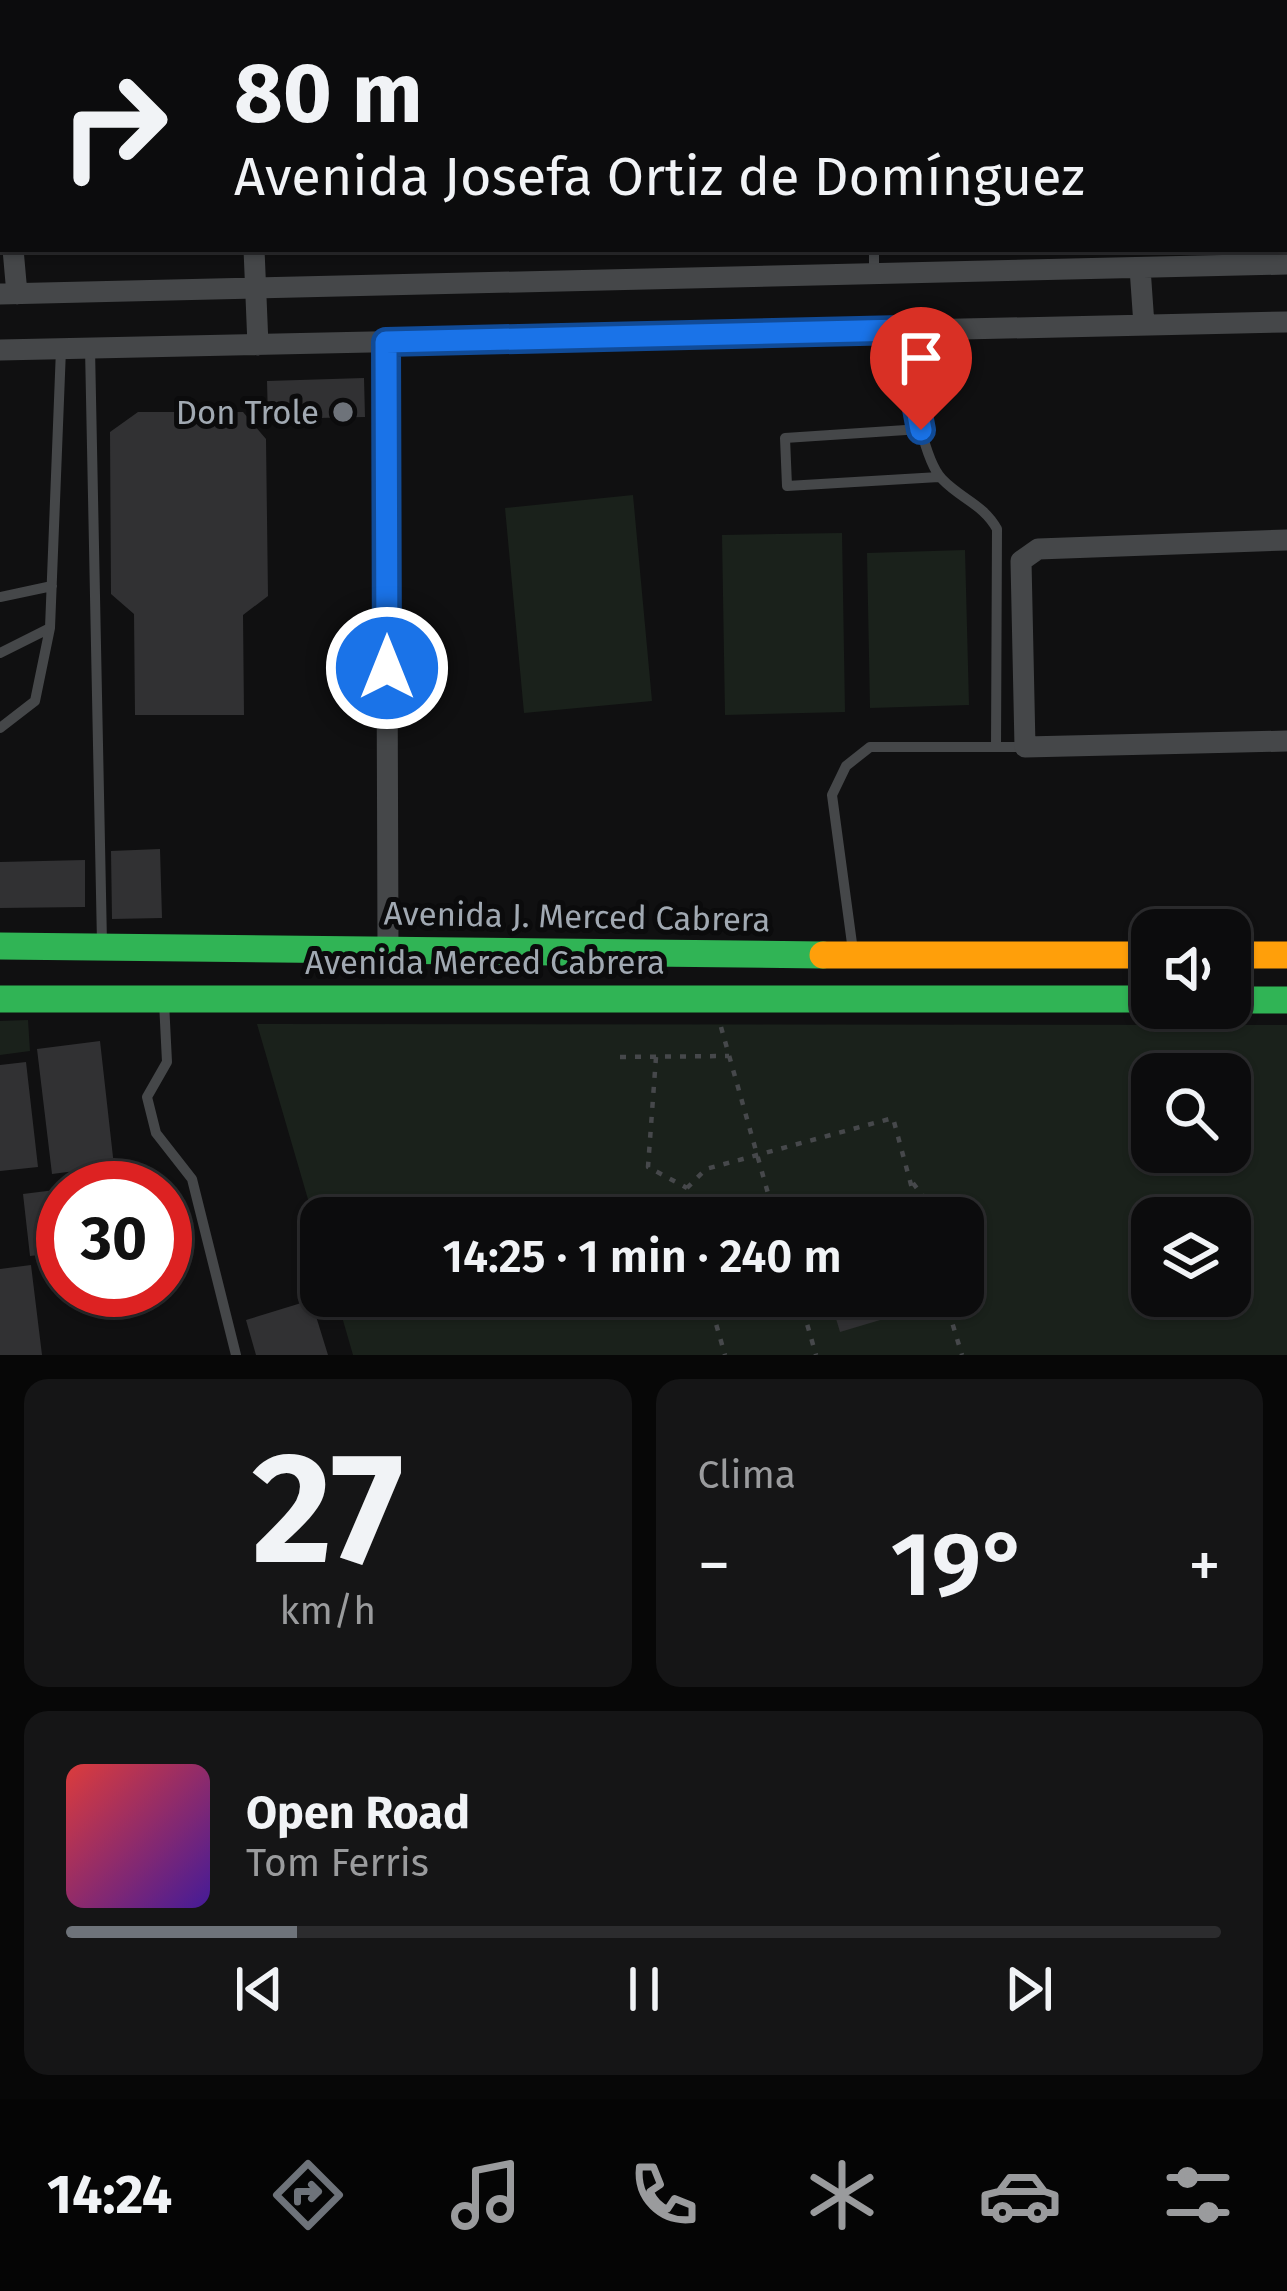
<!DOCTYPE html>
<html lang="es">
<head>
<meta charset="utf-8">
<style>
	body { margin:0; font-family:"Fira Sans",sans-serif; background:#151516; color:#f1f3f6; height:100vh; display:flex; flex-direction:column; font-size:45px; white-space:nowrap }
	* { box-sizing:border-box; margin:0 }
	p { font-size:39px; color:#9a9b9d }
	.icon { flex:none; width:66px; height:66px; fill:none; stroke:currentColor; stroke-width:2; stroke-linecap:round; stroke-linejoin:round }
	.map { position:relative; height:1355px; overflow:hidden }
	.drawer { display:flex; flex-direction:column; gap:24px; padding:24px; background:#070707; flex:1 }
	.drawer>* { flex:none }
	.top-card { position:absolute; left:0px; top:0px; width:1287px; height:252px; box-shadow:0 3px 9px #0004,0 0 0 3px #2c2c2e; background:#0c0c0d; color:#f1f3f6; overflow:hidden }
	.tools { position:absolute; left:1131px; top:909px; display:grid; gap:24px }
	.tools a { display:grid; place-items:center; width:120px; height:120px; border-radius:24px; background:#0c0c0d; box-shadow:0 3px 9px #0004,0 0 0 3px #2c2c2e; font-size:60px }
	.speed { position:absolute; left:36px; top:1161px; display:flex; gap:24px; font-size:60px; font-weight:700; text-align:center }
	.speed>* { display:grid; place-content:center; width:156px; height:156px; border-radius:50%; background:#0c0c0d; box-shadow:0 3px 9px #0004,0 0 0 3px #2c2c2e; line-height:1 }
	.speed .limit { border:18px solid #d22; background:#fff; color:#111 }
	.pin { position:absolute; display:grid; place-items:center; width:102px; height:102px; color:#fff; margin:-123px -51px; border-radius:50% 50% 50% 0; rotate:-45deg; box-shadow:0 0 12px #0007 }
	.pin .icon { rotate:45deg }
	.me { position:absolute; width:132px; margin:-66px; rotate:0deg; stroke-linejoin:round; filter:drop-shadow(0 0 9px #0008) }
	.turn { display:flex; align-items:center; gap:42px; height:252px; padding:0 36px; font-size:54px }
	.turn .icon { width:156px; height:156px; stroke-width:2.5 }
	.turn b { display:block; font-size:84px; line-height:102px }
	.big { font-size:90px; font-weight:600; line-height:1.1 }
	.drawer .widget { flex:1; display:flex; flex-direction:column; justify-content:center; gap:18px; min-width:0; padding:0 42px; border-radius:24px; background:#151516 }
	.drawer .dial { align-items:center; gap:0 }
	.dial b { font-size:156px; line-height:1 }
	.song { display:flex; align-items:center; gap:36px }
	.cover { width:144px; height:144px; border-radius:18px; background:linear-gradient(135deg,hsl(0 70% 55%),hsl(260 70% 35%)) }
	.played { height:12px; border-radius:6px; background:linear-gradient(90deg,#6e737a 20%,#2c2c2e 20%) }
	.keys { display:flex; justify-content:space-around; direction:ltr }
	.heat { display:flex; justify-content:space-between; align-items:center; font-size:66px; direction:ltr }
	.drawer .tiles { flex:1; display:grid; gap:24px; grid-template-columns:1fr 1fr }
	.widget:last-child { grid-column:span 2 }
	.trip { position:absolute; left:300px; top:1197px; width:684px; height:120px; border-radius:24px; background:#0c0c0d; box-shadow:0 3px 9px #0004,0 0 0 3px #2c2c2e; font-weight:600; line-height:120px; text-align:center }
	.tab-bar { display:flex; height:192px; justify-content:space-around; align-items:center; background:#050505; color:#9a9b9d }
	.tab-bar .icon { width:84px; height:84px }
	.tab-bar .current { color:#6e737a }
	.tab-bar b { font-size:54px; color:#f1f3f6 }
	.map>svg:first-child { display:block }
</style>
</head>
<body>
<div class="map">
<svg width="1287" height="1355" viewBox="0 0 1287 1355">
	<rect width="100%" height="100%" fill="#101011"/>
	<!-- built -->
	<path fill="#1d1d1f" d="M261,0H1142L1143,3H262Z"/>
	<!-- green -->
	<path fill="#1a211b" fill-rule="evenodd" d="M289,249H640L641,250L290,255Z
		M633,495L652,701L524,713L505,508Z
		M842,533L845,712L725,715L722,535Z
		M965,550L969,705L870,708L867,553Z
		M28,1020L30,1051L0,1055V1021Z
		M257,1024L1287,1025V1355H353L336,1296H963V1218H321V1244ZM1152,1074H1230V1152H1152ZM1152,1218H1230V1296H1152Z"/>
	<!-- building -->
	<path fill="#313133" d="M364,378L365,417L268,419L267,381Z
		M138,412H243L266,439L268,596L243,615L244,715H135L134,614L111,594L110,432Z
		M160,849L162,918L112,919L111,851Z
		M85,860V907L0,908V862Z
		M100,1041L114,1166L52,1174L37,1049Z
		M26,1062L38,1167L0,1171V1065Z
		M63,1189V1252L30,1256L23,1194Z
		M31,1265L42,1355H0V1269Z
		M854,1296H913L917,1309L840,1332L831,1302Z
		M311,1300L328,1355H256L246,1320Z"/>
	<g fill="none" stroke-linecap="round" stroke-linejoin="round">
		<!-- path -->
		<path stroke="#46484b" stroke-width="4.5" stroke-dasharray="6 9" stroke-linecap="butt" d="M515,0L517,3
			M972,0L974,3
			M1105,0L1107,3
			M771,3L776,0
			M1176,1017L1206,1018
			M721,1027L775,1218
			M620,1057L729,1056
			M656,1057L648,1167L687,1188
			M913,1183L929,1204
			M685,1218L687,1188L706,1169L893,1118L920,1218
			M708,1296L725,1355
			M799,1296L816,1355
			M944,1296L962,1355"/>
		<!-- lane -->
		<path stroke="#454749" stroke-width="10" d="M874,274V249
			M902,332C909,366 920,456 942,479C961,499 983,504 997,529L996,747
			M90,348L102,943
			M921,429L785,438L787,486L939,477
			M0,597L52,586
			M0,653L50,628
			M0,728L35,701L50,628L61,349
			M853,951L832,795L846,766L870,747H1025
			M164,1002L167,1062L147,1097L156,1133L192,1179L236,1355"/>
		<!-- street -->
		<path stroke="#454749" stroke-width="21" d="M234,0V3
			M0,88L3,125
			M1284,102H1287
			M13,249L17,294
			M254,249L258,345
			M1140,268L1144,325
			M0,294L1287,264
			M386,342L388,949
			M0,350L1287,322
			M1287,540L1038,549L1021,561L1025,747L1287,741"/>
		<!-- fast -->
		<path stroke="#30b455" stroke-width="27" d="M0,946L823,955
			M0,999H1152
			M1230,1000H1287"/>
		<!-- slow -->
		<path stroke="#ff9f0a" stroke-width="27" d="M823,955H1152
			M1230,955H1287"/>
	</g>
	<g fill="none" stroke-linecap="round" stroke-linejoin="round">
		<defs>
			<path id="route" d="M387,668L386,342L902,330L921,430"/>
		</defs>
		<!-- route casing -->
		<use href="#route" stroke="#114b97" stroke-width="30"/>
		<!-- route -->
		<use href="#route" stroke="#1a73e8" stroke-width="21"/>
	</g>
	<!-- markers -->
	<circle fill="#6e737a" stroke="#0b0b0c" stroke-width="4.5" cx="343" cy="412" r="12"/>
	<g text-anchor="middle" stroke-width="10" stroke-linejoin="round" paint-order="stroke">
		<!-- poi labels -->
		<g font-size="33" fill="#a1a9b2" stroke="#0b0b0c" text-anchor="end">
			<text x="319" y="424">Don Trole</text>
		</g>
		<!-- street labels -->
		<g font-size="33" fill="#a1a9b2" stroke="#0b0b0c">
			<text transform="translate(577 916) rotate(1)" y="12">Avenida J. Merced Cabrera</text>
			<text x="485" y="974">Avenida Merced Cabrera</text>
		</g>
	</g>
</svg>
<div class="tools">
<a><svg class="icon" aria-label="sound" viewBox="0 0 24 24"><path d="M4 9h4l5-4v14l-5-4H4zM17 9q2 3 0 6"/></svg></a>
<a><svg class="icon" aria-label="search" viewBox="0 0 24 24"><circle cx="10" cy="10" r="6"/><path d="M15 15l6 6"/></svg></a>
<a><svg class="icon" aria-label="layers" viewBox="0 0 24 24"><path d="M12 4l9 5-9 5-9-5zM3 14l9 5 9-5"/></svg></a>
</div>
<div class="speed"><div class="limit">30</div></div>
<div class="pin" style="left:921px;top:430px;background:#d93025"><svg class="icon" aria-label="arrive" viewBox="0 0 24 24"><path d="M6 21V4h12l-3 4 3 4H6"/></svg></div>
<svg class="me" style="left:387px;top:668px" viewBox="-20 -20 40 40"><circle r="17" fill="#1a73e8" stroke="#fff" stroke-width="3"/><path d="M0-11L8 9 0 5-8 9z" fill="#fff"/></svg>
<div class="trip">14:25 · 1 min · 240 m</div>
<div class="top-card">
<div class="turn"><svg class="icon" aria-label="right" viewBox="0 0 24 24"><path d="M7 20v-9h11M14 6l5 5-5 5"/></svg><div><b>80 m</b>Avenida Josefa Ortiz de Domínguez</div></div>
</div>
</div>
<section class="drawer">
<div class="tiles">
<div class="widget dial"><b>27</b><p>km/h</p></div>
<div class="widget"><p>Clima</p>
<div class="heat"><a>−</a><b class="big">19°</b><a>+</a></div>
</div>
<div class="widget">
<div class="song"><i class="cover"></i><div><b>Open Road</b><p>Tom Ferris</p></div></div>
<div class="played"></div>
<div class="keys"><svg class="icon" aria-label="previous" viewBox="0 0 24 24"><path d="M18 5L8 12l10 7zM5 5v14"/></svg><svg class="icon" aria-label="pause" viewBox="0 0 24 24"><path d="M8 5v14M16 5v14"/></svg><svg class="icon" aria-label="next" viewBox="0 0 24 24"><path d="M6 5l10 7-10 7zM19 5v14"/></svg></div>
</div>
</div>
</section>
<nav class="tab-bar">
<b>14:24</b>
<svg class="icon current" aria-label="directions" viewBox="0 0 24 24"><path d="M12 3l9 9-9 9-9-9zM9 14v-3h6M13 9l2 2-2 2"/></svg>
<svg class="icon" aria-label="music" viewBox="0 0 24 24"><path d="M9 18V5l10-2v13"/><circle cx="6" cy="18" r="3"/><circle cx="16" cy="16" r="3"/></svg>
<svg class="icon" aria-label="phone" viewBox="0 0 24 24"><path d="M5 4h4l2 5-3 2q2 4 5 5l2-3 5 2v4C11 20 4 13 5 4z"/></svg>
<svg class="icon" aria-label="climate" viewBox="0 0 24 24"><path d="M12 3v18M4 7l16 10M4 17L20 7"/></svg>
<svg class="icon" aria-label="car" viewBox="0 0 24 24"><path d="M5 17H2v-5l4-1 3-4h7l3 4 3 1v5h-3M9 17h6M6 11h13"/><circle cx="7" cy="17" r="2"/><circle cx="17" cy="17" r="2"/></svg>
<svg class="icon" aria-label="filters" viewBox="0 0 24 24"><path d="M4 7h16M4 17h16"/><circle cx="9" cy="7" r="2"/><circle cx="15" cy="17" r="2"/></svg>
</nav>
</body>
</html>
